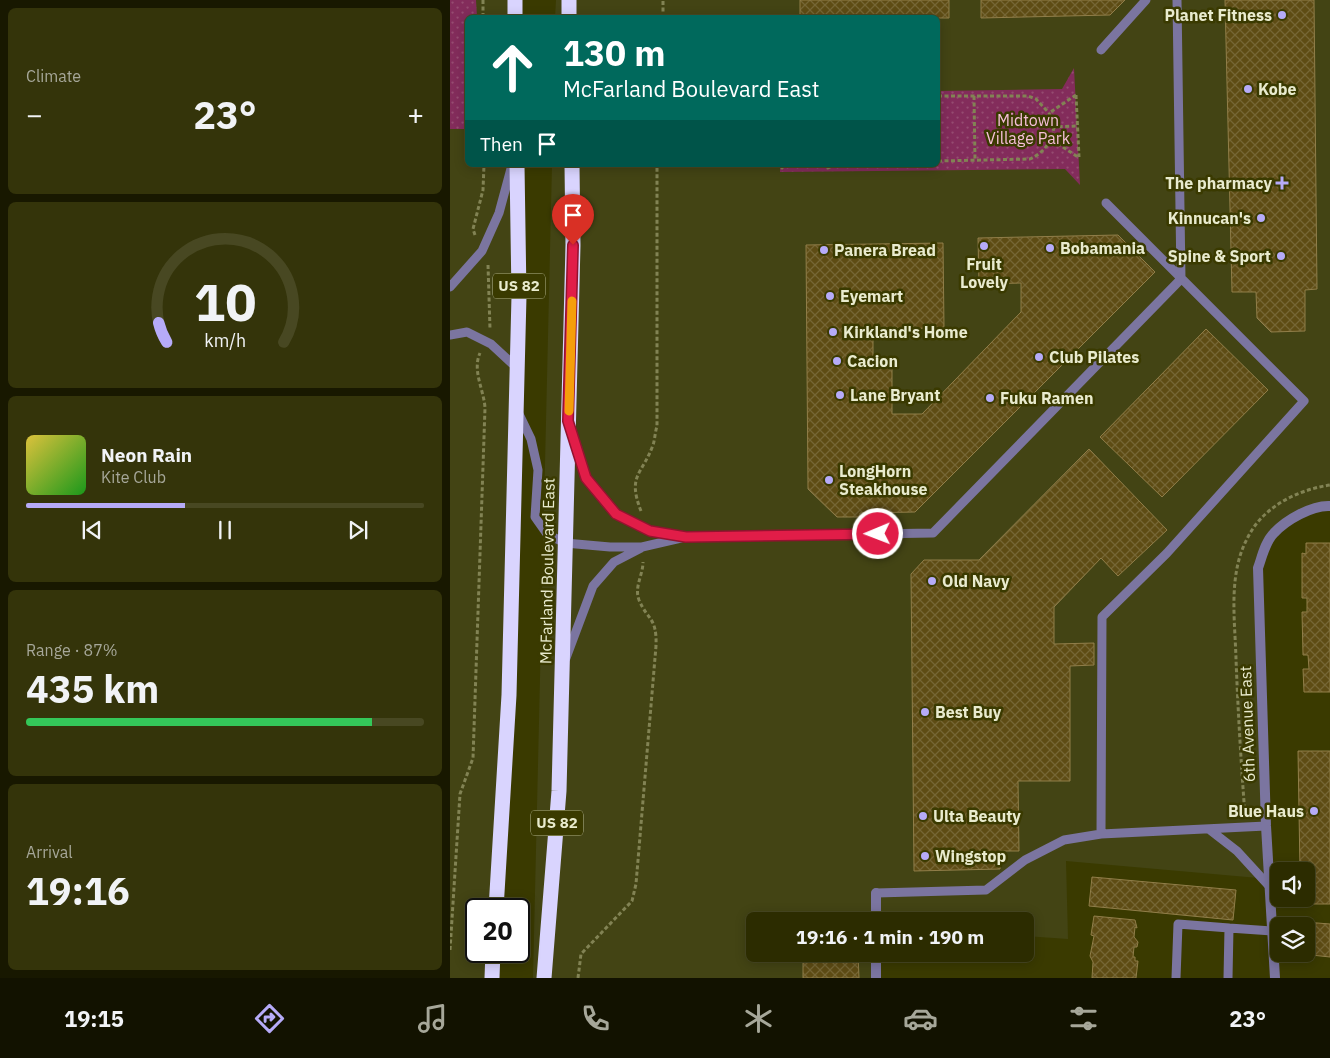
<!DOCTYPE html>
<html lang="en">
<head>
<meta charset="utf-8">
<style>
	body { margin:0; font-family:"IBM Plex Sans",sans-serif; background:#34340a; color:#f1f3f6; height:100vh; display:flex; flex-direction:column; font-size:19px; white-space:nowrap }
	* { box-sizing:border-box; margin:0 }
	p { font-size:16px; color:#a6a799 }
	.icon { flex:none; width:28px; height:28px; fill:none; stroke:currentColor; stroke-width:2; stroke-linecap:round; stroke-linejoin:round }
	.map { position:relative; flex:1; overflow:hidden }
	.details { display:flex; flex-direction:column; gap:8px; padding:8px; background:#181800; width:450px }
	.details>* { flex:none }
	.hud { position:absolute; left:15px; top:15px; width:475px; height:152px; border-radius:8px; box-shadow:0 2px 12px #0003,0 0 0 1px #484822; background:#00695c; color:#fff; overflow:hidden }
	.buttons { position:absolute; left:820px; top:862px; display:grid; gap:10px }
	.buttons a { display:grid; place-items:center; width:45px; height:45px; border-radius:8px; background:#2c2c00; box-shadow:0 2px 12px #0003,0 0 0 1px #484822; font-size:25px }
	.speed { position:absolute; left:15px; top:898px; display:flex; gap:10px; font-size:25px; font-weight:700; text-align:center }
	.speed>* { display:grid; place-content:center; width:65px; height:65px; border-radius:50%; background:#2c2c00; box-shadow:0 2px 12px #0003,0 0 0 1px #484822; line-height:1 }
	.speed .limit { border:2px solid #111; border-radius:8px; background:#fff; color:#111 }
	.pin { position:absolute; display:grid; place-items:center; width:42px; height:42px; color:#fff; margin:-51px -21px; border-radius:50% 50% 50% 0; rotate:-45deg; box-shadow:0 0 5px #0007 }
	.pin .icon { rotate:45deg }
	.me { position:absolute; width:55px; margin:-28px; rotate:269deg; stroke-linejoin:round; filter:drop-shadow(0 0 4px #0008) }
	.turn { display:flex; align-items:center; gap:18px; height:105px; padding:0 15px; font-size:22px }
	.turn .icon { width:65px; height:65px; stroke-width:2.5 }
	.turn b { display:block; font-size:35px; line-height:42px }
	.then { display:flex; align-items:center; height:48px; padding:0 15px; background:#0003; gap:10px; font-size:19px }
	.big { font-size:38px; font-weight:700; line-height:1.1 }
	.details .tile { flex:1; display:flex; flex-direction:column; justify-content:center; gap:8px; min-width:0; padding:0 18px; border-radius:8px; background:#34340a }
	.details .dial { align-items:center; gap:0 }
	.dial svg { height:130px; overflow:visible; fill:none; stroke:#484822; stroke-width:7; stroke-linecap:round; text-anchor:middle }
	.dial text { fill:#f1f3f6; stroke:none }
	.song { display:flex; align-items:center; gap:15px }
	.cover { width:60px; height:60px; border-radius:8px; background:linear-gradient(135deg,hsl(50 70% 55%),hsl(120 70% 35%)) }
	.played { height:5px; border-radius:2px; background:linear-gradient(90deg,#b6abf8 40%,#484822 40%) }
	.keys { display:flex; justify-content:space-around; direction:ltr }
	.heat { display:flex; justify-content:space-between; align-items:center; font-size:28px; direction:ltr }
	.charge { height:8px; border-radius:4px; background:linear-gradient(90deg,#34c759 87%,#484822 0) }
	.trip { position:absolute; left:296px; top:912px; width:288px; height:50px; border-radius:8px; background:#2c2c00; box-shadow:0 2px 12px #0003,0 0 0 1px #484822; font-weight:700; line-height:50px; text-align:center }
	.menu { display:flex; height:80px; justify-content:space-around; align-items:center; background:#121200; color:#a6a799 }
	.menu .icon { width:35px; height:35px }
	.menu .current { color:#b6abf8 }
	.menu b { font-size:22px; color:#f1f3f6 }
	main { display:flex; flex:1; min-height:0 }
	.map>svg:first-child { display:block }
</style>
</head>
<body>
<main>
<section class="details">
<div class="tile"><p>Climate</p>
<div class="heat"><a>−</a><b class="big">23°</b><a>+</a></div>
</div>
<div class="tile dial"><svg viewBox="0 0 100 80">
<path d="M14 69A42 42 0 1 1 86 69"/>
<path d="M14 69A42 42 0 0 1 9 57" stroke="#b6abf8"/>
<text x="50" y="56" font-size="32" font-weight="700">10</text>
<text x="50" y="72" font-size="11">km/h</text>
</svg></div>
<div class="tile">
<div class="song"><i class="cover"></i><div><b>Neon Rain</b><p>Kite Club</p></div></div>
<div class="played"></div>
<div class="keys"><svg class="icon" aria-label="previous" viewBox="0 0 24 24"><path d="M18 5L8 12l10 7zM5 5v14"/></svg><svg class="icon" aria-label="pause" viewBox="0 0 24 24"><path d="M8 5v14M16 5v14"/></svg><svg class="icon" aria-label="next" viewBox="0 0 24 24"><path d="M6 5l10 7-10 7zM19 5v14"/></svg></div>
</div>
<div class="tile"><p>Range · 87%</p><b class="big">435 km</b><div class="charge"></div></div>
<div class="tile"><p>Arrival</p><b class="big">19:16</b></div>
</section>
<div class="map">
<svg width="880" height="978" viewBox="0 0 880 978">
	<defs>
		<pattern id="park-dots" width="8" height="8" patternUnits="userSpaceOnUse" patternTransform="scale(1.25)"><rect width="8" height="8" fill="#832c5b"/><path d="M2 2h.1M6 6h.1" fill="none" stroke="#954b71" stroke-width="1.8" stroke-linecap="round"/></pattern>
		<pattern id="building-cross-hatch" width="8" height="8" patternUnits="userSpaceOnUse" patternTransform="scale(1.25)"><rect width="8" height="8" fill="#5e4c14"/><path d="M0 0l8 8M0 8l8-8" fill="none" stroke="#756635"/></pattern>
	</defs>
	<rect width="100%" height="100%" fill="#3a3a00"/>
	<!-- built -->
	<path fill="#434414" d="M0,0H65V17L18,18V165H67L46,909H26V951H43L42,978H0Z
		M106,0H880V506L874,505L824,533L812,555L820,879L616,861L618,939L575,936V921H305V954H425L424,978H83L102,165H488V18H105Z"/>
	<!-- park -->
	<path fill="url(#park-dots)" d="M0,0H26L27,17L18,18L17,129H0Z
		M624,68L630,185L615,169L330,172V165H488V91L612,89Z"/>
	<!-- building -->
	<path fill="url(#building-cross-hatch)" stroke="#917e49" d="M350,0H499V18H350Z
		M531,0H675L660,15L531,18Z
		M775,0H864L867,289L855,290V331L821,332L807,318L806,292H782Z
		M668,235L705,272L465,512L410,513V517H387L358,489L356,245L493,243L494,328L423,329V361L442,360V414H472L571,312V283L529,284L528,238Z
		M756,329L818,390L712,497L650,437Z
		M639,449L717,530L668,576L651,558L604,607V644L644,643V665L620,666V781H568L569,851H550V869L464,871L461,574L474,560H529Z
		M856,543H880V692H854L853,669H859L858,655H853L852,612H857V598H852V553L856,554Z
		M848,751H880V904H850V899H856V871H850Z
		M642,877L786,890L783,920L639,906Z
		M644,916L685,920L687,928L685,927L684,937L688,942L687,947H684L683,957H685V961H688L686,978H642L643,962L640,956L644,936L641,935Z
		M407,918V921H352V920Z
		M855,922L880,924V957L852,954H856Z
		M353,954H408L409,978H353Z"/>
	<g fill="none" stroke-linecap="round" stroke-linejoin="round">
		<!-- path -->
		<path stroke="#828354" stroke-width="3" stroke-dasharray="4 2.5" stroke-linecap="butt" d="M33,0V18
			M213,18V0
			M626,95L599,113L604,127L627,126
			M626,95L629,157
			M488,96H578L586,99L599,113
			M524,96L525,160
			M602,140L628,157
			M488,161L580,159C595,152 601,142 604,127
			M332,165V168L336,165
			M371,165L378,168L384,165
			M25,235L23,229L33,190L34,165
			M38,265L40,329
			M191,511C177,475 192,475 203,445C205,439 205,432 207,426V165
			M795,815C791,763 788,711 786,659C785,620 778,575 797,539C812,507 847,490 880,485
			M0,950L10,794L23,758L35,408C34,390 22,371 30,353
			M128,978L131,954L182,901L186,884L206,646C207,617 198,621 189,600C184,587 193,575 193,562"/>
		<!-- lane -->
		<path stroke="#7b75a0" stroke-width="9" d="M651,50L696,0
			M0,287L32,251L49,213L62,165
			M0,335L17,332L41,344L67,368
			M68,412L81,439L88,470L85,517L97,534L115,543L160,547H192L231,538
			M122,433L136,478L166,514L201,531L236,537L483,533L731,279L727,0
			M116,658L143,586L164,562L191,548
			M760,830L787,851L820,887
			M651,834L652,617L717,553L854,401L656,203
			M426,893L536,890L575,860L614,840L651,834L816,826
			M726,978L728,924L779,928
			M778,978L779,928L823,931"/>
		<!-- street -->
		<path stroke="#7b75a0" stroke-width="10" d="M426,893V921
			M426,978V954
			M825,978L816,826L808,568C812,557 815,542 824,533C836,520 862,505 880,506"/>
		<!-- highway -->
		<path stroke="#d9d4fe" stroke-width="15" d="M65,0V18
			M119,0V18
			M46,909L59,695L69,296L67,165
			M42,978L43,951
			M94,978L109,791L123,245L122,165"/>
	</g>
	<g fill="none" stroke-linecap="round" stroke-linejoin="round">
		<defs>
			<path id="route" d="M123,245L118,421L136,478L166,514L200,531L236,537L428,534"/>
		</defs>
		<!-- route casing -->
		<use href="#route" stroke="#92132f" stroke-width="12"/>
		<!-- route -->
		<use href="#route" stroke="#e11d48" stroke-width="9"/>
		<!-- slow -->
		<path stroke="#f59e0b" stroke-width="9" d="M119,411L122,301"/>
	</g>
	<!-- markers -->
	<g fill="#b6abf8" stroke="#3a3a00" stroke-width="2">
		<circle cx="832" cy="15" r="5"/>
		<circle cx="798" cy="89" r="5"/>
		<path d="M829.5 175.5h5v5h5v5h-5v5h-5v-5h-5v-5h5z"/>
		<circle cx="811" cy="218" r="5"/>
		<circle cx="534" cy="246" r="5"/>
		<circle cx="600" cy="248" r="5"/>
		<circle cx="374" cy="250" r="5"/>
		<circle cx="831" cy="256" r="5"/>
		<circle cx="380" cy="296" r="5"/>
		<circle cx="383" cy="332" r="5"/>
		<circle cx="589" cy="357" r="5"/>
		<circle cx="387" cy="361" r="5"/>
		<circle cx="390" cy="395" r="5"/>
		<circle cx="540" cy="398" r="5"/>
		<circle cx="379" cy="480" r="5"/>
		<circle cx="482" cy="581" r="5"/>
		<circle cx="475" cy="712" r="5"/>
		<circle cx="864" cy="811" r="5"/>
		<circle cx="473" cy="816" r="5"/>
		<circle cx="475" cy="856" r="5"/>
	</g>
	<g text-anchor="middle" stroke-width="5" stroke-linejoin="round" paint-order="stroke">
		<!-- shield labels -->
		<g fill="#3a3a00" stroke="#b4b690" stroke-width="1">
			<rect x="43" y="273.5" width="52" height="25" rx="4"/>
			<rect x="81" y="810.5" width="52" height="25" rx="4"/>
		</g>
		<g font-size="15" font-weight="bold" fill="#e9ebce">
			<text x="69" y="291">US 82</text>
			<text x="107" y="828">US 82</text>
		</g>
		<!-- poi labels -->
		<g font-size="16" font-weight="bold" fill="#e9ebce" stroke="#3a3a00" text-anchor="start">
			<text x="822" y="21" text-anchor="end">Planet Fitness</text>
			<text x="808" y="95">Kobe</text>
			<text x="822" y="189" text-anchor="end">The pharmacy</text>
			<text x="801" y="224" text-anchor="end">Kinnucan's</text>
			<text x="610" y="254">Bobamania</text>
			<text x="384" y="256">Panera Bread</text>
			<text x="821" y="262" text-anchor="end">Spine &amp; Sport</text>
			<text x="534" y="270" text-anchor="middle">Fruit<tspan x="534" dy="18">Lovely</tspan></text>
			<text x="390" y="302">Eyemart</text>
			<text x="393" y="338">Kirkland's Home</text>
			<text x="599" y="363">Club Pilates</text>
			<text x="397" y="367">Cacion</text>
			<text x="400" y="401">Lane Bryant</text>
			<text x="550" y="404">Fuku Ramen</text>
			<text x="389" y="477">LongHorn<tspan x="389" dy="18">Steakhouse</tspan></text>
			<text x="492" y="587">Old Navy</text>
			<text x="485" y="718">Best Buy</text>
			<text x="854" y="817" text-anchor="end">Blue Haus</text>
			<text x="483" y="822">Ulta Beauty</text>
			<text x="485" y="862">Wingstop</text>
		</g>
		<!-- park labels -->
		<g font-size="16" fill="#f6bfd8" stroke="#3a3a00">
			<text x="578" y="126">Midtown<tspan x="578" dy="18">Village Park</tspan></text>
		</g>
		<!-- street labels -->
		<g font-size="16" fill="#e9ebce" stroke="#3a3a00">
			<text transform="translate(97 571) rotate(-89)" y="6">McFarland Boulevard East</text>
			<text transform="translate(797 724) rotate(-92)" y="6">6th Avenue East</text>
		</g>
	</g>
</svg>
<div class="buttons">
<a><svg class="icon" aria-label="sound" viewBox="0 0 24 24"><path d="M4 9h4l5-4v14l-5-4H4zM17 9q2 3 0 6"/></svg></a>
<a><svg class="icon" aria-label="layers" viewBox="0 0 24 24"><path d="M12 4l9 5-9 5-9-5zM3 14l9 5 9-5"/></svg></a>
</div>
<div class="speed"><div class="limit">20</div></div>
<div class="pin" style="left:123px;top:245px;background:#d93025"><svg class="icon" aria-label="arrive" viewBox="0 0 24 24"><path d="M6 21V4h12l-3 4 3 4H6"/></svg></div>
<svg class="me" style="left:428px;top:534px" viewBox="-20 -20 40 40"><circle r="17" fill="#e11d48" stroke="#fff" stroke-width="3"/><path d="M0-11L8 9 0 5-8 9z" fill="#fff"/></svg>
<div class="trip">19:16 · 1 min · 190 m</div>
<div class="hud">
<div class="turn"><svg class="icon" aria-label="ahead" viewBox="0 0 24 24"><path d="M12 20V5M6 11l6-6 6 6"/></svg><div><b>130 m</b>McFarland Boulevard East</div></div>
<div class="then">Then<svg class="icon" aria-label="arrive" viewBox="0 0 24 24"><path d="M6 21V4h12l-3 4 3 4H6"/></svg></div>
</div>
</div>
</main>
<nav class="menu">
<b>19:15</b>
<svg class="icon current" aria-label="directions" viewBox="0 0 24 24"><path d="M12 3l9 9-9 9-9-9zM9 14v-3h6M13 9l2 2-2 2"/></svg>
<svg class="icon" aria-label="music" viewBox="0 0 24 24"><path d="M9 18V5l10-2v13"/><circle cx="6" cy="18" r="3"/><circle cx="16" cy="16" r="3"/></svg>
<svg class="icon" aria-label="phone" viewBox="0 0 24 24"><path d="M5 4h4l2 5-3 2q2 4 5 5l2-3 5 2v4C11 20 4 13 5 4z"/></svg>
<svg class="icon" aria-label="climate" viewBox="0 0 24 24"><path d="M12 3v18M4 7l16 10M4 17L20 7"/></svg>
<svg class="icon" aria-label="car" viewBox="0 0 24 24"><path d="M5 17H2v-5l4-1 3-4h7l3 4 3 1v5h-3M9 17h6M6 11h13"/><circle cx="7" cy="17" r="2"/><circle cx="17" cy="17" r="2"/></svg>
<svg class="icon" aria-label="filters" viewBox="0 0 24 24"><path d="M4 7h16M4 17h16"/><circle cx="9" cy="7" r="2"/><circle cx="15" cy="17" r="2"/></svg>
<b>23°</b>
</nav>
</body>
</html>
